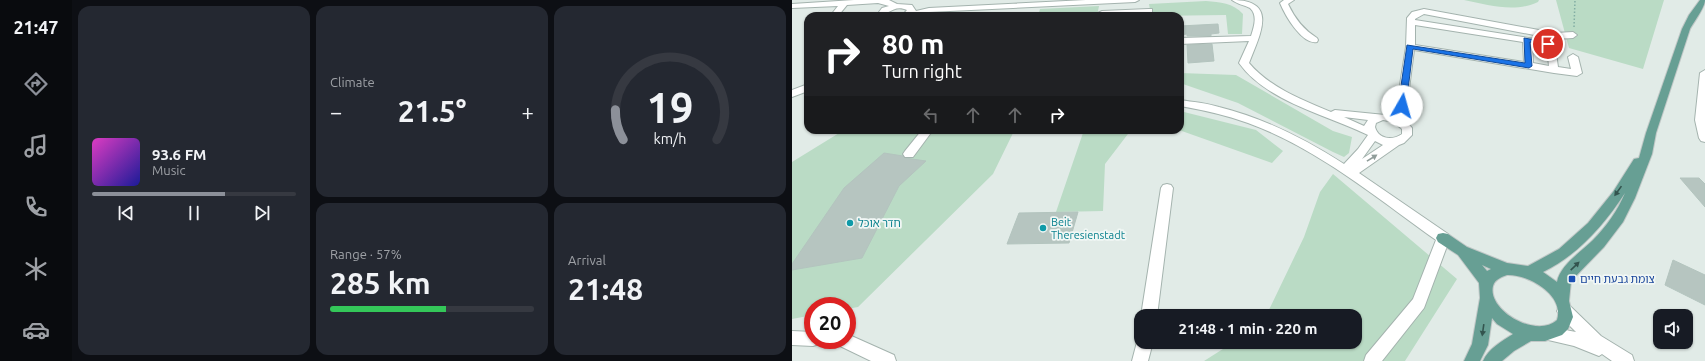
<!DOCTYPE html>
<html lang="en">
<head>
<meta charset="utf-8">
<style>
	body { margin:0; font-family:Ubuntu,"Noto Sans Hebrew",sans-serif; background:#242831; color:#f1f3f6; height:100vh; display:flex; flex-direction:column; font-size:15px; white-space:nowrap }
	* { box-sizing:border-box; margin:0 }
	p { font-size:13px; color:#9ea1a6 }
	.icon { flex:none; width:22px; height:22px; fill:none; stroke:currentColor; stroke-width:2; stroke-linecap:round; stroke-linejoin:round }
	.map { position:relative; flex:1; overflow:hidden }
	.side { display:flex; flex-direction:column; gap:6px; padding:6px; background:#0d0f14; width:720px }
	.side>* { flex:none }
	.banner { position:absolute; left:12px; top:12px; width:380px; height:122px; border-radius:12px; box-shadow:0 1px 3px #0004; background:#202124; color:#fff; overflow:hidden }
	.controls { position:absolute; left:861px; top:309px; display:grid; gap:8px }
	.controls a { display:grid; place-items:center; width:40px; height:40px; border-radius:8px; background:#171b24; box-shadow:0 1px 3px #0004; font-size:20px }
	.speed { position:absolute; left:12px; top:297px; display:flex; gap:8px; font-size:20px; font-weight:700; text-align:center }
	.speed>* { display:grid; place-content:center; width:52px; height:52px; border-radius:50%; background:#171b24; box-shadow:0 1px 3px #0004; line-height:1 }
	.speed .limit { border:6px solid #d22; background:#fff; color:#111 }
	.pin { position:absolute; display:grid; place-items:center; width:34px; height:34px; color:#fff; margin:-17px; border:2px solid #fff; border-radius:50%; box-shadow:0 1px 4px #0007 }
	.me { position:absolute; width:44px; margin:-22px; rotate:7deg; stroke-linejoin:round; filter:drop-shadow(0 0 3px #0008) }
	.turn { display:flex; align-items:center; gap:14px; height:84px; padding:0 12px; font-size:18px }
	.turn .icon { width:52px; height:52px; stroke-width:2.5 }
	.turn b { display:block; font-size:28px; line-height:34px }
	.lanes { display:flex; align-items:center; height:38px; padding:0 12px; background:#0003; justify-content:center; gap:20px; direction:ltr }
	.lanes .off { opacity:.35 }
	.big { font-size:30px; font-weight:700; line-height:1.1 }
	.side .widget { flex:1; display:flex; flex-direction:column; justify-content:center; gap:6px; min-width:0; padding:0 14px; border-radius:12px; background:#242831 }
	.side .dial { align-items:center; gap:0 }
	.dial svg { height:104px; overflow:visible; fill:none; stroke:#363941; stroke-width:7; stroke-linecap:round; text-anchor:middle }
	.dial text { fill:#f1f3f6; stroke:none }
	.song { display:flex; align-items:center; gap:12px }
	.cover { width:48px; height:48px; border-radius:6px; background:linear-gradient(135deg,hsl(310 70% 55%),hsl(240 70% 35%)) }
	.played { height:4px; border-radius:2px; background:linear-gradient(90deg,#8c9099 65%,#363941 65%) }
	.keys { display:flex; justify-content:space-around; direction:ltr }
	.heat { display:flex; justify-content:space-between; align-items:center; font-size:22px; direction:ltr }
	.charge { height:6px; border-radius:3px; background:linear-gradient(90deg,#34c759 57%,#363941 0) }
	.side .tiles { flex:1; display:grid; gap:6px; grid-template-columns:repeat(3,1fr) }
	.widget:first-child { grid-row:span 2 }
	.trip { position:absolute; left:342px; top:309px; width:228px; height:40px; border-radius:12px; background:#171b24; box-shadow:0 1px 3px #0004; font-weight:700; line-height:40px; text-align:center }
	main { display:flex; flex:1; min-height:0 }
	.dock { display:flex; flex-direction:column; width:72px; justify-content:space-around; align-items:center; background:#090b0e; color:#9ea1a6 }
	.dock .icon { width:28px; height:28px }
	.dock .current { color:#8c9099 }
	.dock b { font-size:18px; color:#f1f3f6 }
	.map>svg:first-child { display:block }
</style>
</head>
<body>
<main>
<nav class="dock">
<b>21:47</b>
<svg class="icon current" aria-label="directions" viewBox="0 0 24 24"><path d="M12 3l9 9-9 9-9-9zM9 14v-3h6M13 9l2 2-2 2"/></svg>
<svg class="icon" aria-label="music" viewBox="0 0 24 24"><path d="M9 18V5l10-2v13"/><circle cx="6" cy="18" r="3"/><circle cx="16" cy="16" r="3"/></svg>
<svg class="icon" aria-label="phone" viewBox="0 0 24 24"><path d="M5 4h4l2 5-3 2q2 4 5 5l2-3 5 2v4C11 20 4 13 5 4z"/></svg>
<svg class="icon" aria-label="climate" viewBox="0 0 24 24"><path d="M12 3v18M4 7l16 10M4 17L20 7"/></svg>
<svg class="icon" aria-label="car" viewBox="0 0 24 24"><path d="M5 17H2v-5l4-1 3-4h7l3 4 3 1v5h-3M9 17h6M6 11h13"/><circle cx="7" cy="17" r="2"/><circle cx="17" cy="17" r="2"/></svg>
</nav>
<section class="side">
<div class="tiles">
<div class="widget">
<div class="song"><i class="cover"></i><div><b>93.6 FM</b><p>Music</p></div></div>
<div class="played"></div>
<div class="keys"><svg class="icon" aria-label="previous" viewBox="0 0 24 24"><path d="M18 5L8 12l10 7zM5 5v14"/></svg><svg class="icon" aria-label="pause" viewBox="0 0 24 24"><path d="M8 5v14M16 5v14"/></svg><svg class="icon" aria-label="next" viewBox="0 0 24 24"><path d="M6 5l10 7-10 7zM19 5v14"/></svg></div>
</div>
<div class="widget"><p>Climate</p>
<div class="heat"><a>−</a><b class="big">21.5°</b><a>+</a></div>
</div>
<div class="widget dial"><svg viewBox="0 0 100 80">
<path d="M14 69A42 42 0 1 1 86 69"/>
<path d="M14 69A42 42 0 0 1 8 46" stroke="#8c9099"/>
<text x="50" y="56" font-size="32" font-weight="700">19</text>
<text x="50" y="72" font-size="11">km/h</text>
</svg></div>
<div class="widget"><p>Range · 57%</p><b class="big">285 km</b><div class="charge"></div></div>
<div class="widget"><p>Arrival</p><b class="big">21:48</b></div>
</div>
</section>
<div class="map">
<svg width="913" height="361" viewBox="0 0 913 361">
	<rect width="100%" height="100%" fill="#e1ebe7"/>
	<!-- green -->
	<path fill="#badbc5" d="M672,0H747L746,2C722,13 697,5 672,0Z
		M764,0H872L851,69L777,48Z
		M414,1C428,2 441,3 451,14L450,34H436L434,15L359,16L357,4Z
		M307,6L305,16H246L248,9Z
		M388,73L444,75L541,131L560,137L557,153L552,157L541,152L446,103L388,83Z
		M388,111L464,130L491,151L480,163L387,130H388Z
		M52,130L222,131L201,174L66,307L55,309V306H21V315L0,319V162Z
		M292,130H339L313,164L311,211L264,212Z
		M541,174L665,279L613,361H412L442,342H563V316H474L512,237L528,192Z"/>
	<!-- building -->
	<path fill="#b6c5c0" stroke="#b3c4be" d="M426,24L427,33L419,34V36H395V34L388,35V26Z
		M420,44L422,61L396,63L395,45Z
		M92,153L111,156L113,158L134,161L107,186L70,258L0,270V264L52,188Z
		M888,178H907L913,184V207Z
		M286,212L277,243L215,244L227,213Z
		M881,260L913,275V305L873,285Z"/>
	<g fill="none" stroke-linecap="round" stroke-linejoin="round">
		<defs>
			<path id="minor" d="M62,0H97L105,4L120,5L124,11L137,8L294,0H347L343,2L137,12L121,16H110L115,10C101,4 97,16 84,16L90,8L97,6L86,3L55,5L46,16H38L46,6L0,8V4Z
				M440,0C488,0 467,36 457,63C477,87 510,100 539,112L543,110L603,116L614,47L615,18L620,12L632,9L763,33L781,32L785,35L781,38L763,39L632,14L623,19V20L756,41L763,47L766,67L779,69L776,57L781,54L786,57L790,73L785,76L762,73L622,50L613,120L620,128V135L612,143L607,145L567,173L656,234L658,238L632,308L590,361H572L574,355L621,299L644,240C585,198 525,148 456,123C434,115 411,110 388,106V100C401,102 415,103 427,107C472,118 513,139 552,164L566,149L576,135C535,115 475,102 447,63L457,41L388,44V38L459,36C462,27 466,15 458,8C452,5 445,4 440,0ZM623,25L731,42L732,62L623,45ZM740,44L750,45L755,48L757,66L741,63ZM552,117L576,120L572,126ZM591,120C599,121 604,123 610,129V134C600,141 586,139 583,127L584,123ZM583,141L591,145L570,159Z
				M492,0H502L496,4C503,19 512,30 525,38L526,40L525,42C510,45 493,15 488,3Z
				M357,9H360V13L310,15L306,13L310,11Z
				M913,70V142L909,141L907,138L903,120L908,73Z
				M16,84V91L0,97V90Z
				M130,130H141L121,157H113L111,154L113,151Z
				M375,184L379,185L381,188L365,316H349L369,188L371,185Z
				M773,304L778,306L809,336L840,355L842,361H820L810,354L807,356L782,346L752,339L749,334L752,329L757,327L784,332L768,316L765,311L768,306Z
				M0,331L21,332V340H28L27,344L21,346L0,345Z
				M55,334L102,355L104,361H79L46,345L44,340H55Z
				M349,336V342H361L356,361H340L345,342Z"/>
			<path id="major" d="M908,0H913C913,7 902,22 898,29L864,133L860,154L843,198L831,222L812,247L779,281L777,301L781,317L776,329L770,335L753,341H739L722,351L710,361H691C696,349 710,341 721,334L705,324L700,318L696,345L688,361H672L680,344L688,298L687,283L666,255L646,242L644,238L646,234L651,233L656,234L675,247L715,263L736,266L767,249L796,223L821,192L842,159L847,158L854,133L890,29L897,15ZM833,193C826,210 814,227 801,240C789,252 768,265 765,282L751,272C786,255 812,225 833,193ZM690,265L699,269L695,271ZM715,275C736,274 773,295 765,320C744,339 695,310 701,286C703,279 710,277 715,275Z"/>
		</defs>
		<!-- minor casing -->
		<use href="#minor" stroke="#a4b3ae" stroke-width="2"/>
		<!-- major casing -->
		<use href="#major" stroke="#c1c8c7" stroke-width="2"/>
		<!-- path -->
		<path stroke="#82ada3" stroke-width="1.5" stroke-dasharray="1.5 2" stroke-linecap="butt" d="M782,27L783,0"/>
		<!-- minor -->
		<use href="#minor" fill="#fff" fill-rule="evenodd"/>
		<!-- major -->
		<use href="#major" fill="#679f94" fill-rule="evenodd"/>
	</g>
	<!-- one-way arrows -->
	<defs><path id="oneway-solid" d="M-6-.8H1V-3.2L6.5 0L1 3.2V.8H-6Z"/></defs>
	<use fill="#909d9a" href="#oneway-solid" transform="translate(580 158) rotate(-32)"/>
	<g fill="#33544e">
		<use href="#oneway-solid" transform="translate(826 191) rotate(125)"/>
		<use href="#oneway-solid" transform="translate(783 266) rotate(-44)"/>
		<use href="#oneway-solid" transform="translate(691 330) rotate(98)"/>
	</g>
	<!-- route -->
	<path fill="#1a73e8" stroke="#114b97" d="M732,38L756,42L760,44L756,46L738,42L740,66L737,68L621,49L614,106L610,109L606,106L615,45L733,63Z"/>
	<!-- markers -->
	<g fill="#0f9aa8" stroke="#f1f7f5" stroke-width="1.5">
		<circle cx="58" cy="223" r="4"/>
		<circle cx="251" cy="228" r="4"/>
	</g>
	<rect fill="#1a4fb4" stroke="#f1f7f5" stroke-width="1.5" x="776" y="275" width="8" height="8" rx="2"/>
	<g text-anchor="middle" stroke-width="3.5" stroke-linejoin="round" paint-order="stroke">
		<!-- culture labels -->
		<g font-size="11" fill="#0d838f" stroke="#f1f7f5" text-anchor="start">
			<text x="259" y="226">Beit<tspan x="259" dy="13">Theresienstadt</tspan></text>
			<text x="66" y="227">חדר אוכל</text>
		</g>
		<!-- transit labels -->
		<g font-size="11" fill="#164399" stroke="#f1f7f5" text-anchor="start">
			<text x="788" y="283">צומת גבעת חיים</text>
		</g>
	</g>
</svg>
<div class="controls">
<a><svg class="icon" aria-label="sound" viewBox="0 0 24 24"><path d="M4 9h4l5-4v14l-5-4H4zM17 9q2 3 0 6"/></svg></a>
</div>
<div class="speed"><div class="limit">20</div></div>
<div class="pin" style="left:756px;top:44px;background:#d93025"><svg class="icon" aria-label="arrive" viewBox="0 0 24 24"><path d="M6 21V4h12l-3 4 3 4H6"/></svg></div>
<svg class="me" style="left:610px;top:106px" viewBox="-20 -20 40 40"><circle r="19" fill="#fff"/><path d="M0-13L10 11 0 6-10 11z" fill="#1a73e8"/></svg>
<div class="trip">21:48 · 1 min · 220 m</div>
<div class="banner">
<div class="turn"><svg class="icon" aria-label="right" viewBox="0 0 24 24"><path d="M7 20v-9h11M14 6l5 5-5 5"/></svg><div><b>80 m</b>Turn right</div></div>
<div class="lanes"><svg class="icon off" aria-label="left" viewBox="0 0 24 24"><path d="M17 20v-9H6M10 6l-5 5 5 5"/></svg><svg class="icon off" aria-label="ahead" viewBox="0 0 24 24"><path d="M12 20V5M6 11l6-6 6 6"/></svg><svg class="icon off" aria-label="ahead" viewBox="0 0 24 24"><path d="M12 20V5M6 11l6-6 6 6"/></svg><svg class="icon" aria-label="right" viewBox="0 0 24 24"><path d="M7 20v-9h11M14 6l5 5-5 5"/></svg></div>
</div>
</div>
</main>
</body>
</html>
